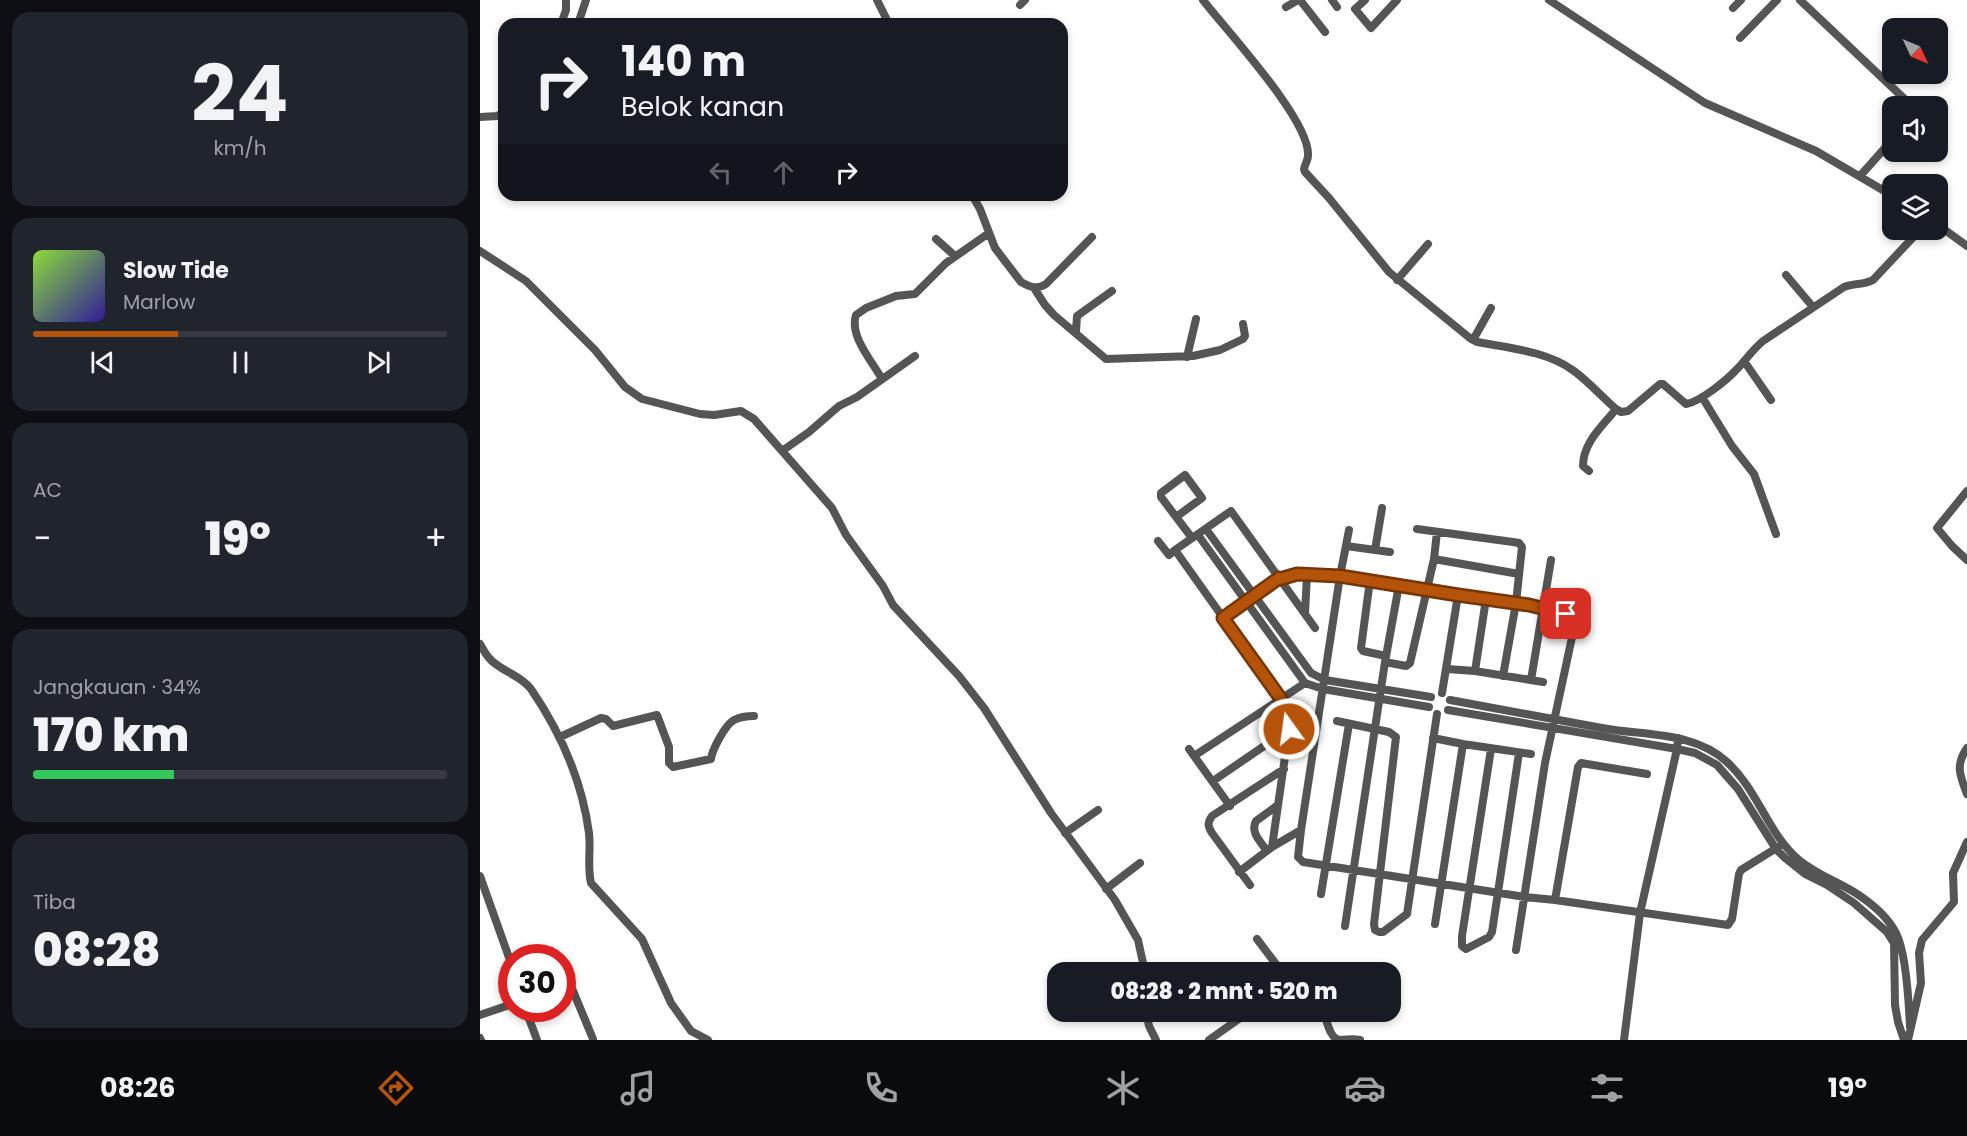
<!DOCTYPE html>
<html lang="id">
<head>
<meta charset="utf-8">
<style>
	body { margin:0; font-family:Poppins,sans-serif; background:#20242c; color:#f1f3f6; height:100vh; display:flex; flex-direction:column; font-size:22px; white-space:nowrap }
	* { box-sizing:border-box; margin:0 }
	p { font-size:20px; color:#9ea1a6 }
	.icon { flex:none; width:33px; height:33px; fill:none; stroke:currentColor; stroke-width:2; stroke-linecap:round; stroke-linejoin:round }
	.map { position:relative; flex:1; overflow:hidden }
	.sheet { display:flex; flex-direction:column; gap:12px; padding:12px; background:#0d0f14; width:480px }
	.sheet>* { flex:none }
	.banner { position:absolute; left:18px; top:18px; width:570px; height:183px; border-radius:18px; box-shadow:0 3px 9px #0003; background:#171b24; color:#f1f3f6; overflow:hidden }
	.needle { width:39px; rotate:134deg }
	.tools { position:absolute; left:1402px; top:18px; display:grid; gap:12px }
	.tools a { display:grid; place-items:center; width:66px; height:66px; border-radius:12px; background:#171b24; box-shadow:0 3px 9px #0003; font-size:30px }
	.speed { position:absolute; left:18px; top:944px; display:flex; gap:12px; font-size:30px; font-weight:700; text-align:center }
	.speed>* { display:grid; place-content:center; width:78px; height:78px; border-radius:50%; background:#171b24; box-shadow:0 3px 9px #0003; line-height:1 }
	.speed .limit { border:9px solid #d22; background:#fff; color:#111 }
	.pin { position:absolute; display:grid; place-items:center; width:51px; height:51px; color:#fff; margin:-26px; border-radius:12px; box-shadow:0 3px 9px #0006 }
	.me { position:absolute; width:66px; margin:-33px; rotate:346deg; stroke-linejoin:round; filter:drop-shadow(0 0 4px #0008) }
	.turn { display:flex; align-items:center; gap:21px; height:126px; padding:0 24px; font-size:27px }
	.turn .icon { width:78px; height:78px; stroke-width:2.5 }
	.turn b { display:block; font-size:42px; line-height:51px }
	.lanes { display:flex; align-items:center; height:57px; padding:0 24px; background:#0003; justify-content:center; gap:30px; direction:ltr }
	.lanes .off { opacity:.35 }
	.big { font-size:45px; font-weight:800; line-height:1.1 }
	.sheet .card { flex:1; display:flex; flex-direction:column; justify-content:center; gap:9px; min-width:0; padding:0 21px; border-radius:18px; background:#20242c }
	.sheet .dial { align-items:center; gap:0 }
	.dial b { font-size:78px; line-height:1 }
	.song { display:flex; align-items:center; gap:18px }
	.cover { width:72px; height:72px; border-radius:9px; background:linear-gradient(135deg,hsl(90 70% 55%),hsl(250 70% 35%)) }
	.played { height:6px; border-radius:3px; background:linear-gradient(90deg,#b45309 35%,#363941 35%) }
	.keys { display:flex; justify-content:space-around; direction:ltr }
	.heat { display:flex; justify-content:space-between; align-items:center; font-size:33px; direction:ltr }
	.charge { height:9px; border-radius:4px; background:linear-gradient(90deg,#34c759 34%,#363941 0) }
	.trip { position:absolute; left:567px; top:962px; width:354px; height:60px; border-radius:18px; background:#171b24; box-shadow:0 3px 9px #0003; font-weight:800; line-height:60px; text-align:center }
	.dock { display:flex; height:96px; justify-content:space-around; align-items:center; background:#090b0e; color:#9ea1a6 }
	.dock .icon { width:42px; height:42px }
	.dock .current { color:#b45309 }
	.dock b { font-size:27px; color:#f1f3f6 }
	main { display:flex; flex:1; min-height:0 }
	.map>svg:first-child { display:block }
</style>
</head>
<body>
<main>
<section class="sheet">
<div class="card dial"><b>24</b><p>km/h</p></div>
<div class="card">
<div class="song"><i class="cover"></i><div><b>Slow Tide</b><p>Marlow</p></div></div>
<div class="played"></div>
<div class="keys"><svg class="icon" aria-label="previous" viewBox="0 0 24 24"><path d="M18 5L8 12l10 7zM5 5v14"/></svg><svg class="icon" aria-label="pause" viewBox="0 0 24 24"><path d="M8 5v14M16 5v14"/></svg><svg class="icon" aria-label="next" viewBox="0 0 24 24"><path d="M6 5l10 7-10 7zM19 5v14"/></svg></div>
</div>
<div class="card"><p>AC</p>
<div class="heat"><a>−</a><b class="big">19°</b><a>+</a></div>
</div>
<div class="card"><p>Jangkauan · 34%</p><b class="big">170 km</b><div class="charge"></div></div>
<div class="card"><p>Tiba</p><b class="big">08:28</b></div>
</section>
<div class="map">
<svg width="1487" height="1040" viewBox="0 0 1487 1040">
	<rect width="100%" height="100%" fill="#fff"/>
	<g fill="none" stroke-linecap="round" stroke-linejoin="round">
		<!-- minor -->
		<path stroke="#555" stroke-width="8" d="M397,0L409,24
			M723,0C746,30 831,121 828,156C828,160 825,164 824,169L825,172L849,198L909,272L991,339L997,342C1029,348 1067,351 1094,371C1109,382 1122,397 1136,409L1141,412L1148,411L1180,384H1183L1206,404C1220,402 1247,380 1257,369C1266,360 1272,350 1283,341L1364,287C1374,283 1384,285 1393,280L1440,230
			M820,0L845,32
			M852,0L857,7
			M885,0L875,9L891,28L917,0
			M1069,0L1225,103L1336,151L1413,196
			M1320,0L1432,106
			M540,5L545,0
			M806,7L818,0
			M1253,8L1261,0
			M81,24L86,10V0
			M98,24L106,0
			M1260,38L1297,0
			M0,117L17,116L24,113
			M1380,176L1413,139
			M492,195L500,209L515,248L541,282C550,287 557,290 566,284L612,237
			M1458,225L1487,246
			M456,239L475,256
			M0,251L46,281L115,350L145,387L162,399L220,414L234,415L261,411L274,419L352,508L366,535L403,586L413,605L479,676L504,708L571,813L635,900L658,940L665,972
			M1306,275L1333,307
			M917,280L948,244
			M554,288L565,305L574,315L626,359L713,356L740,350L763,339L765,336L763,324
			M596,331L597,316L632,291
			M993,340L1011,308
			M707,357L716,319
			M1264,361L1291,400
			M402,379C392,361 369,336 376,315L386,308L416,296L435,294L466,263L509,233
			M1222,397L1252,446L1274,474L1296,534
			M302,451L329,432L359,406L377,397L435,356
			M1109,471L1103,466C1103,442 1123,426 1136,409
			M1487,491L1457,528L1472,546L1487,560
			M696,517L722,498L705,475L681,493V497L712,538
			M726,529L831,673L845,680L951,697
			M937,529L1033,542L1039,543L1042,547L1036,603L1023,676
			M718,535L825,683L843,689L949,707
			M678,541L689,555L695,550
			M866,546L910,552
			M895,550L902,508
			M954,559L1039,574
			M890,580L881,648L883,651L906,656
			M825,613L827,575
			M743,618L799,578L800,579L817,574L860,576L869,530
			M0,644C5,653 9,660 17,665C28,673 43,678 51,689C81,733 102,780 109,833C111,849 107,867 111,883L162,939L191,1003L211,1031L228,1040
			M905,662L926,666L930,663L954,559L957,532
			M967,669L995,671L1063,682
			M995,671L1006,599
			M1051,680L1071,560
			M962,693L978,595
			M970,700C1021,709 1071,719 1122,728C1164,736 1214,731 1247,762C1278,790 1288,834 1319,860C1336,874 1356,881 1374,892C1390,902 1407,916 1416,933C1426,952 1429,1005 1430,1027
			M968,710L1197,749L1215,753L1237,765L1258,789L1296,849L1305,858L1325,874L1347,885L1374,903L1407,932L1414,943L1415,1005L1418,1022L1424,1040
			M857,721L909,732L916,737L894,924L895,930L899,932H903L927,914L957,714
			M80,737L121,718L126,719L133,726L177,715L189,747V763L193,767L231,759C232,750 245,725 254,720C260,717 268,716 274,716
			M953,738L983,744L1051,754
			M1487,748C1475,765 1480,776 1487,794
			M709,749L750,806
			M1011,749L982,936V946L986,949L1009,937L1012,932L1039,753
			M714,756L825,683
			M733,781L809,729
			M821,830L860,576C900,582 939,590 979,595C1010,600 1056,600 1083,614C1090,617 1092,621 1094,628L1065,763L1036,950
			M585,833L618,810
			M792,847L809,729C809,717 806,709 801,699L695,550L751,511L835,628
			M787,851C780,841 770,832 776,821L798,805
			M759,872L792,847L821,830L818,857L823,862L1045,897L1075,900L1248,925L1252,919L1259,874L1261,870L1303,844
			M0,876L32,966
			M770,885L732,833C728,827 727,823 732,816L804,769
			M626,889L660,863
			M841,894L869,724
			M1075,900L1098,767L1101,763L1167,774
			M955,924L983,744
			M865,926L905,662L919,585
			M777,939L802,972
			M82,987L91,986L113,1039
			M45,1008L57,1040
			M666,1011L669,1026L676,1040
			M843,1011C847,1019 849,1039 860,1040C867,1040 872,1038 880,1040
			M0,1015L32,1004
			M0,1038L1,1040
			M729,1040L770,1011
			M1144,1040L1160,913L1197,749L1198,738
			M1428,1040L1441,983L1439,953L1442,940L1474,902L1473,873L1487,842"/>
	</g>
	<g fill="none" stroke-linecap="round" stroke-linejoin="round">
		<defs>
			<path id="route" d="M809,729V720L801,699L743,618L799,578L800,579L817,574L860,576L978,595L1049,605L1086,614"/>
		</defs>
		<!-- route casing -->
		<use href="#route" stroke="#753606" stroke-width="15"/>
		<!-- route -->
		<use href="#route" stroke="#b45309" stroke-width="10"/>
	</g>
</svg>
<div class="tools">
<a><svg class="needle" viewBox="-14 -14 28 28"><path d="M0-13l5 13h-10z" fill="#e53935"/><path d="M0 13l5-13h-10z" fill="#9ea1a6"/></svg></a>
<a><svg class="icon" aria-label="sound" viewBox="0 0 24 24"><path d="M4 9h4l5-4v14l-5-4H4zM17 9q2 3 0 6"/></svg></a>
<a><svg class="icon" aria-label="layers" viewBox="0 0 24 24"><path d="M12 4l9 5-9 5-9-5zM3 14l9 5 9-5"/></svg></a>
</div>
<div class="speed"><div class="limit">30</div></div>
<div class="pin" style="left:1086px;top:614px;background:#d93025"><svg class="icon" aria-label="arrive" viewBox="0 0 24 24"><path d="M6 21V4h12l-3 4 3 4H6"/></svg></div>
<svg class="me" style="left:809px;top:729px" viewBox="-20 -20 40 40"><circle r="17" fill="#b45309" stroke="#fff" stroke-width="3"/><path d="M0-11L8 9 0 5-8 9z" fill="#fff"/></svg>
<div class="trip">08:28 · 2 mnt · 520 m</div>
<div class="banner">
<div class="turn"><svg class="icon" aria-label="right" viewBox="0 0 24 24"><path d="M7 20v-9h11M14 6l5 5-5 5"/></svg><div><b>140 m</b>Belok kanan</div></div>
<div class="lanes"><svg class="icon off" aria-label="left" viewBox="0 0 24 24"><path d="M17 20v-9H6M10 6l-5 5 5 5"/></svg><svg class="icon off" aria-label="ahead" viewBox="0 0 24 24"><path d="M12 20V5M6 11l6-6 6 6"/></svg><svg class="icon" aria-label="right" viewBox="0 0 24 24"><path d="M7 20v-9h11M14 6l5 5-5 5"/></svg></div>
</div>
</div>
</main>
<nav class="dock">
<b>08:26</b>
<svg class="icon current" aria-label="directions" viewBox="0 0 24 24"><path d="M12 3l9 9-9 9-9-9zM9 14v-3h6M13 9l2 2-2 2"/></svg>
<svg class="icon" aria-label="music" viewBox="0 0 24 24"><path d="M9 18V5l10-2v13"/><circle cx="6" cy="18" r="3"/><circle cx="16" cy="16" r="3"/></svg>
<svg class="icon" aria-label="phone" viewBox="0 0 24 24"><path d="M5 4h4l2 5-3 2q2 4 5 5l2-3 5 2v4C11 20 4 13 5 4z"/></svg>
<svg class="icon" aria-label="climate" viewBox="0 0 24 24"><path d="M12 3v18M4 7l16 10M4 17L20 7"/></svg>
<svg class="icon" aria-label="car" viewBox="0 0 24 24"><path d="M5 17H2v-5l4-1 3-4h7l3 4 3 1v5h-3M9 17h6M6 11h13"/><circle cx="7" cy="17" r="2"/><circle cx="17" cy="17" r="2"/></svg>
<svg class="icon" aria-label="filters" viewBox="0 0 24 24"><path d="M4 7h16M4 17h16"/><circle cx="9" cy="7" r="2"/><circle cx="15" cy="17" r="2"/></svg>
<b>19°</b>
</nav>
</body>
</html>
